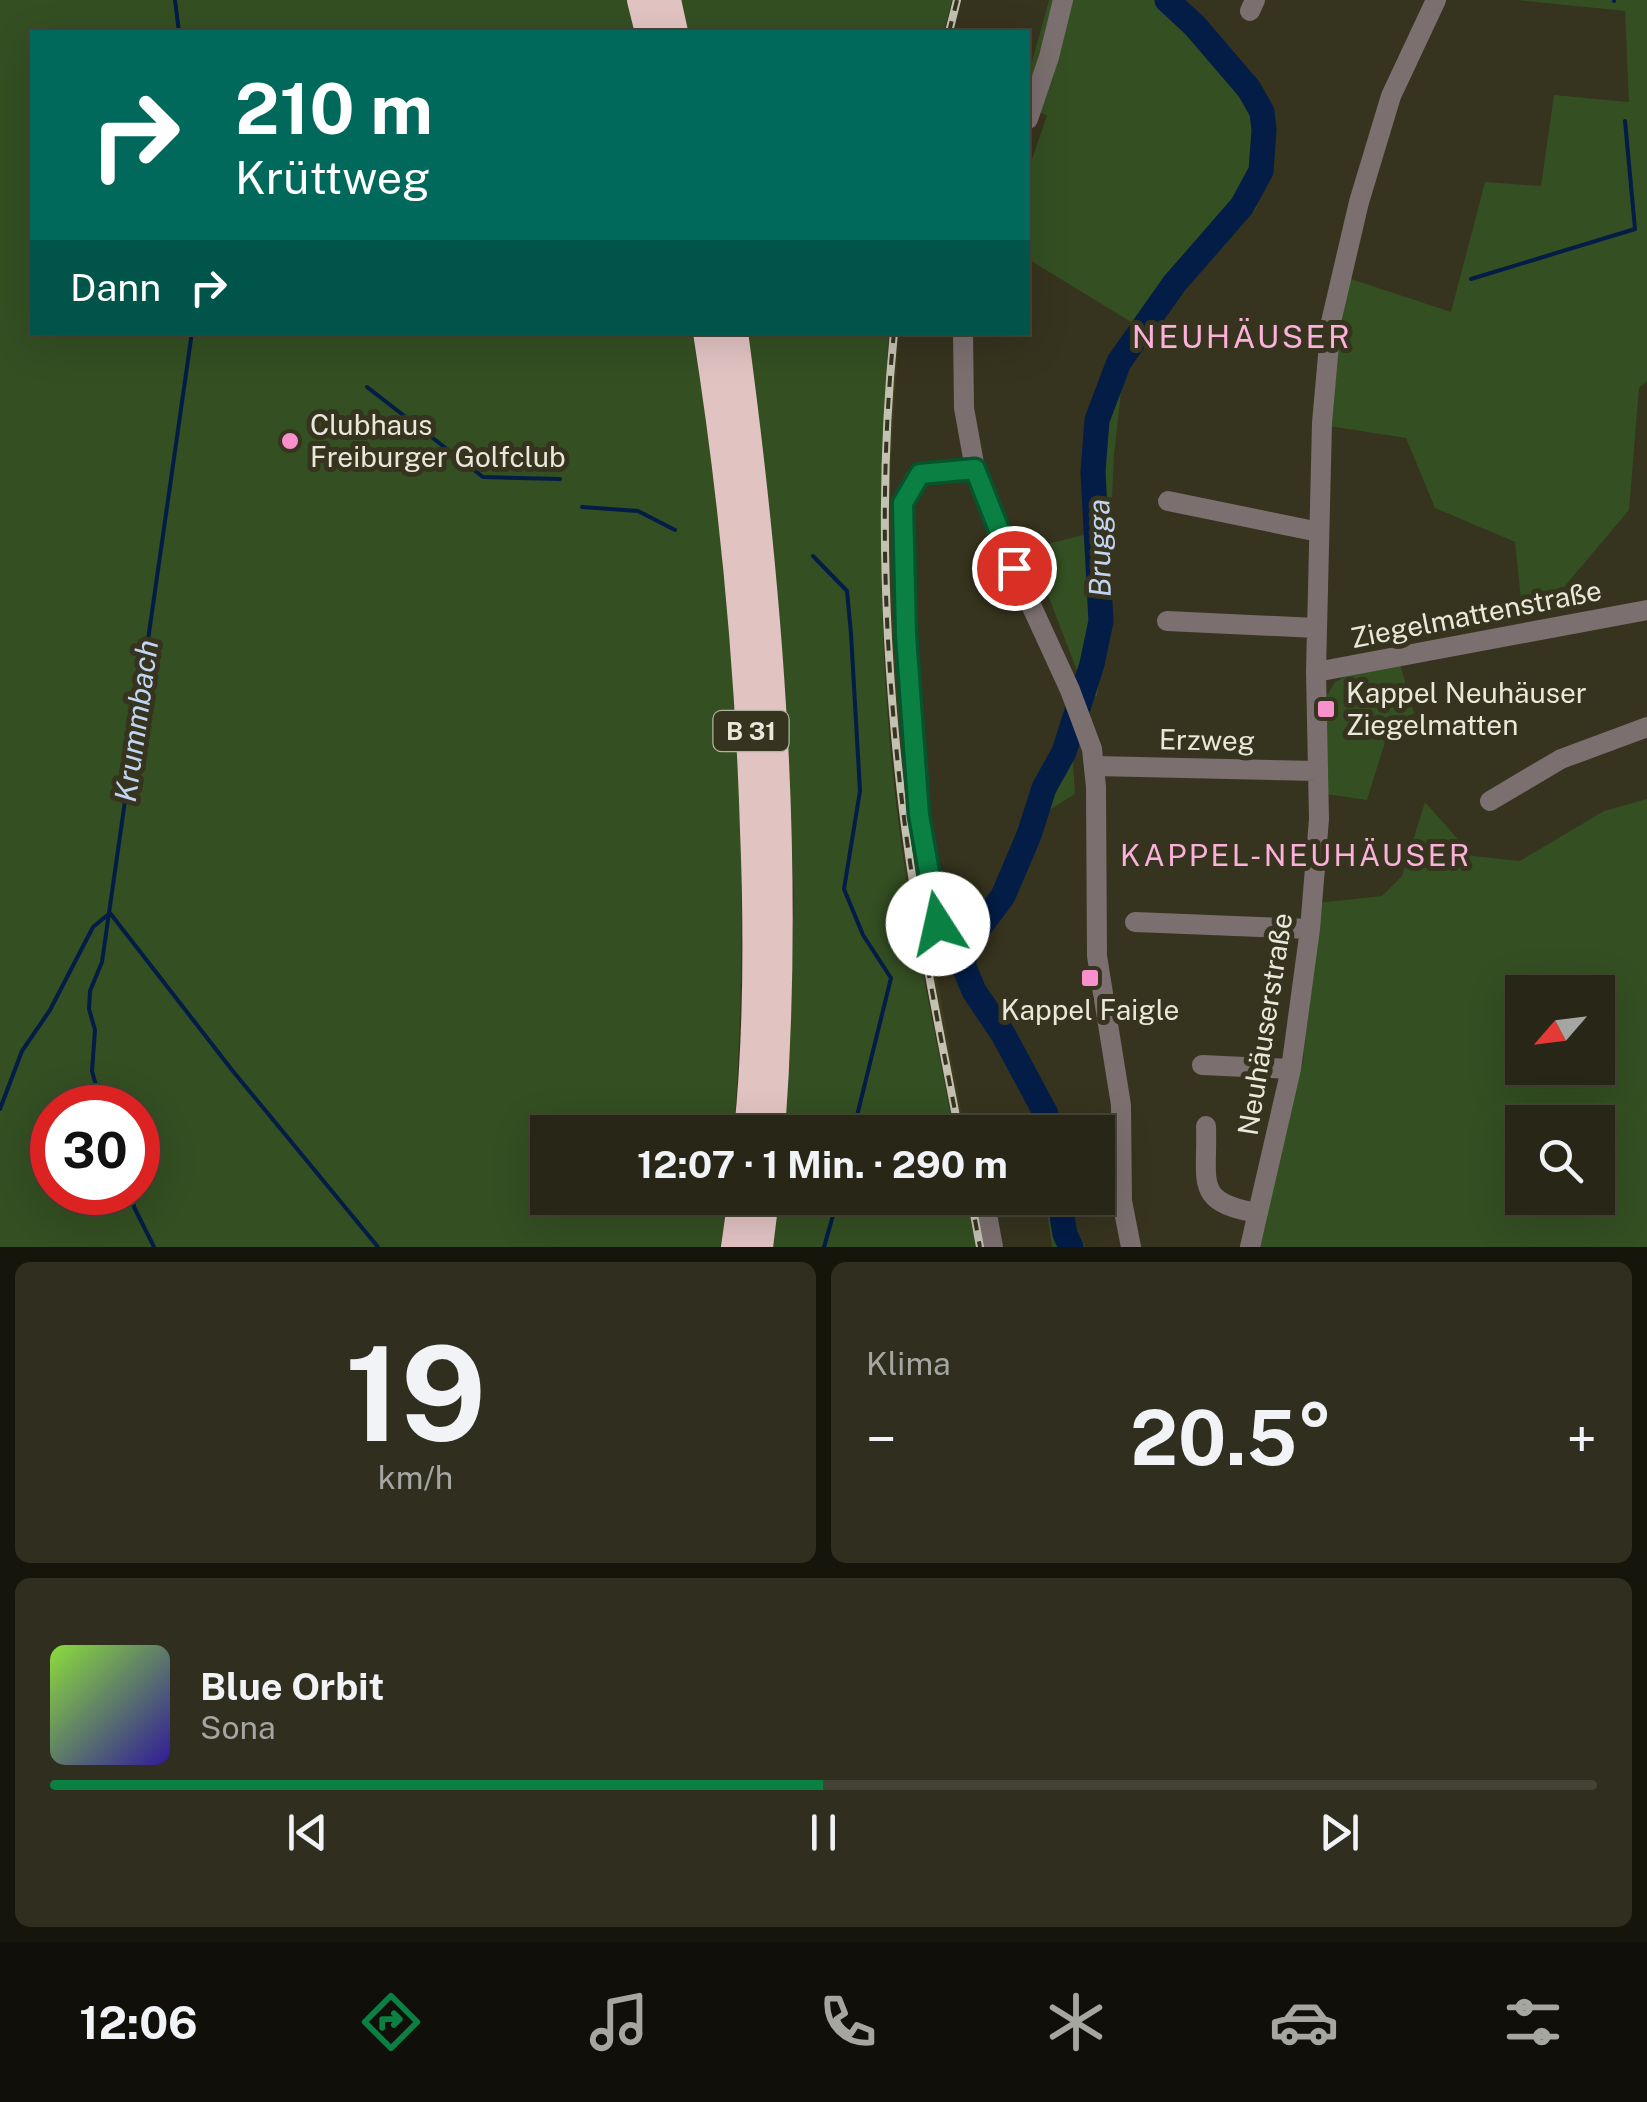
<!DOCTYPE html>
<html lang="de">
<head>
<meta charset="utf-8">
<style>
	body { margin:0; font-family:"Public Sans",sans-serif; background:#302e1f; color:#f1f3f6; height:100vh; display:flex; flex-direction:column; font-size:38px; white-space:nowrap }
	* { box-sizing:border-box; margin:0 }
	p { font-size:32px; color:#a5a5a1 }
	.icon { flex:none; width:55px; height:55px; fill:none; stroke:currentColor; stroke-width:2; stroke-linecap:round; stroke-linejoin:round }
	.map { position:relative; height:1247px; overflow:hidden }
	.sheet { display:flex; flex-direction:column; gap:15px; padding:15px; background:#16150c; flex:1 }
	.sheet>* { flex:none }
	.banner { position:absolute; left:30px; top:30px; width:1000px; height:305px; border-radius:0px; box-shadow:0 10px 40px #0002,0 0 0 2px #444335; background:#00695c; color:#fff; overflow:hidden }
	.needle { width:65px; rotate:242deg }
	.controls { position:absolute; left:1505px; top:975px; display:grid; gap:20px }
	.controls a { display:grid; place-items:center; width:110px; height:110px; border-radius:0px; background:#282616; box-shadow:0 10px 40px #0002,0 0 0 2px #444335; font-size:50px }
	.speed { position:absolute; left:30px; top:1085px; display:flex; gap:20px; font-size:50px; font-weight:700; text-align:center }
	.speed>* { display:grid; place-content:center; width:130px; height:130px; border-radius:50%; background:#282616; box-shadow:0 10px 40px #0002,0 0 0 2px #444335; line-height:1 }
	.speed .limit { border:15px solid #d22; background:#fff; color:#111 }
	.pin { position:absolute; display:grid; place-items:center; width:85px; height:85px; color:#fff; margin:-42px; border:5px solid #fff; border-radius:50%; box-shadow:0 2px 10px #0007 }
	.me { position:absolute; width:110px; margin:-55px; rotate:350deg; stroke-linejoin:round; filter:drop-shadow(0 0 8px #0008) }
	.turn { display:flex; align-items:center; gap:35px; height:210px; padding:0 40px; font-size:45px }
	.turn .icon { width:130px; height:130px; stroke-width:2.5 }
	.turn b { display:block; font-size:70px; line-height:85px }
	.then { display:flex; align-items:center; height:95px; padding:0 40px; background:#0003; gap:20px; font-size:38px }
	.big { font-size:75px; font-weight:700; line-height:1.1 }
	.sheet .tile { flex:1; display:flex; flex-direction:column; justify-content:center; gap:15px; min-width:0; padding:0 35px; border-radius:15px; background:#302e1f }
	.sheet .dial { align-items:center; gap:0 }
	.dial b { font-size:130px; line-height:1 }
	.song { display:flex; align-items:center; gap:30px }
	.cover { width:120px; height:120px; border-radius:15px; background:linear-gradient(135deg,hsl(90 70% 55%),hsl(250 70% 35%)) }
	.played { height:10px; border-radius:5px; background:linear-gradient(90deg,#0b8043 50%,#444335 50%) }
	.keys { display:flex; justify-content:space-around; direction:ltr }
	.heat { display:flex; justify-content:space-between; align-items:center; font-size:55px; direction:ltr }
	.sheet .tiles { flex:1; display:grid; gap:15px; grid-template-columns:1fr 1fr }
	.tile:last-child { grid-column:span 2 }
	.trip { position:absolute; left:530px; top:1115px; width:585px; height:100px; border-radius:0px; background:#282616; box-shadow:0 10px 40px #0002,0 0 0 2px #444335; font-weight:700; line-height:100px; text-align:center }
	.dock { display:flex; height:160px; justify-content:space-around; align-items:center; background:#100f09; color:#a5a5a1 }
	.dock .icon { width:70px; height:70px }
	.dock .selected { color:#0b8043 }
	.dock b { font-size:45px; color:#f1f3f6 }
	.map>svg:first-child { display:block }
</style>
</head>
<body>
<div class="map">
<svg width="1647" height="1247" viewBox="0 0 1647 1247">
	<rect width="100%" height="100%" fill="#36331e"/>
	<!-- built -->
	<path fill="#3f3b1f" d="M889,333H899L890,479L897,684L918,872L965,1132H954L906,874L892,756L880,546L881,435Z"/>
	<!-- green -->
	<path fill="#344f22" fill-rule="evenodd" d="M0,0H628L635,32H32V332L694,333C735,597 753,865 734,1132H548V1198H728L721,1247H0ZM52,1108H138V1192H52Z
		M681,0H952L944,32H688Z
		M1049,0H1172L1250,81L1271,120L1270,164L1256,209L1173,302L1130,364L1122,383L1114,455L1106,630L1097,696L1087,697L1030,548L1088,534C1081,453 1087,394 1131,322L1028,259V171L1047,115L1028,109V76Z
		M1517,0H1647V381L1639,388L1629,510L1554,599L1522,609L1515,542L1435,508L1406,438L1329,426L1345,277L1451,312L1485,182L1541,186L1554,95L1629,102L1625,11Z
		M746,333H889C877,492 878,652 897,811C910,919 934,1026 954,1132H784L794,898L785,694Z
		M1400,664L1414,713L1389,729L1367,800L1326,794V697L1335,682L1346,676Z
		M1063,722L1072,747L1075,794L1046,812L1022,877L969,952L968,978L1034,1081L1057,1132H1036C1024,1058 954,1017 952,938L1012,872L1031,805Z
		M1647,799V1247H1259L1303,1061L1317,903L1382,896L1402,876L1425,802L1473,856L1520,861L1604,811ZM1522,992H1598V1068H1522ZM1522,1122H1598V1198H1522Z
		M778,1198H966L976,1247H772Z
		M1045,1198H1066L1068,1209L1085,1247H1052Z"/>
	<g fill="none" stroke-linecap="round" stroke-linejoin="round">
		<!-- stream -->
		<path stroke="#031d47" stroke-width="4" d="M175,0L179,32
			M1614,0V1
			M1471,279L1635,229L1625,121
			M367,387L483,477L560,479
			M582,507L638,511L675,530
			M813,556L847,591L851,634L860,791L844,889L863,935L891,978L853,1132
			M102,1108L92,1071L95,1030L89,1009L90,991L102,962L192,332
			M0,1109L22,1051L50,1010L93,927L110,913L232,1070L378,1247
			M132,1192L134,1207L154,1247
			M824,1247L838,1198"/>
		<!-- river -->
		<path stroke="#031d47" stroke-width="25" d="M1049,1132L1046,1114L1003,1034L974,991L964,967V948L1003,896L1029,835L1044,788L1064,752L1092,664L1101,621L1093,472L1097,420L1119,362L1174,284L1242,206L1261,171L1264,130L1262,112L1249,89L1195,26L1167,0
			M1059,1198L1065,1234L1071,1247"/>
		<!-- minor -->
		<path stroke="#7b6f6f" stroke-width="20" d="M1250,11L1255,0
			M1028,119L1049,57L1063,0
			M963,332L964,408L975,469L1014,568L1070,690L1092,749L1096,787L1097,956L1121,1105L1122,1201L1131,1247
			M1168,501L1319,532
			M1167,621L1316,628
			M1316,672L1647,610
			M1095,766L1317,771
			M1490,801L1561,759L1647,727
			M1135,922L1310,929
			M938,924L919,815L906,636L903,503L920,474L975,469
			M1202,1065L1291,1069
			M1206,1126C1208,1183 1193,1202 1258,1213
			M971,1131L972,1132
			M984,1198L993,1247
			M1250,1247L1291,1069L1310,929L1319,819L1316,672L1322,423L1331,322L1359,202L1391,96L1436,0"/>
		<!-- highway -->
		<path stroke="#e1c3c2" stroke-width="30" d="M642,0L650,32
			M666,0L673,32
			M708,332C734,497 750,663 755,830C759,930 759,1033 749,1132
			M733,332C769,599 790,864 770,1132
			M736,1247L743,1198
			M758,1247L764,1198"/>
		<defs>
			<path id="rail" d="M949,32L957,0
				M894,332C878,492 884,652 903,810C916,918 939,1026 959,1132
				M971,1198L980,1247"/>
		</defs>
		<!-- rail casing -->
		<use href="#rail" stroke="#c3c1b2" stroke-width="8"/>
		<!-- rail -->
		<use href="#rail" stroke="#36331e" stroke-width="4" stroke-dasharray="11" stroke-linecap="butt"/>
	</g>
	<g fill="none" stroke-linecap="round" stroke-linejoin="round">
		<defs>
			<path id="route" d="M938,924L919,815L906,636L903,503L920,474L975,469L1014,568"/>
		</defs>
		<!-- route casing -->
		<use href="#route" stroke="#07532c" stroke-width="25"/>
		<!-- route -->
		<use href="#route" stroke="#0b8043" stroke-width="18"/>
	</g>
	<!-- markers -->
	<g fill="#f890cc" stroke="#36331e" stroke-width="4">
		<circle cx="290" cy="441" r="10"/>
		<rect x="1316" y="699" width="20" height="20" rx="5"/>
		<rect x="1080" y="968" width="20" height="20" rx="5"/>
	</g>
	<g text-anchor="middle" stroke-width="10" stroke-linejoin="round" paint-order="stroke">
		<!-- shield labels -->
		<rect fill="#36331e" stroke="#b4b2a2" stroke-width="2.5" x="713.5" y="711" width="75" height="40" rx="8"/>
		<g font-size="25" font-weight="bold" fill="#eae8db">
			<text x="751" y="740">B 31</text>
		</g>
		<!-- poi labels -->
		<g font-size="28" fill="#eae8db" stroke="#36331e" text-anchor="start">
			<text x="310" y="435">Clubhaus<tspan x="310" dy="32">Freiburger Golfclub</tspan></text>
			<text x="1346" y="703">Kappel Neuhäuser<tspan x="1346" dy="32">Ziegelmatten</tspan></text>
			<text x="1090" y="1020" text-anchor="middle">Kappel Faigle</text>
		</g>
		<!-- street labels -->
		<g font-size="28" fill="#eae8db" stroke="#36331e">
			<text transform="translate(1476 614) rotate(-11)" y="10">Ziegelmattenstraße</text>
			<text transform="translate(1207 740) rotate(1)" y="10">Erzweg</text>
			<text transform="translate(1265 1024) rotate(-81)" y="10">Neuhäuserstraße</text>
		</g>
		<!-- water labels -->
		<g font-size="30" font-style="italic" fill="#c1d5f2" stroke="#36331e">
			<text transform="translate(1100 548) rotate(-91)" y="10">Brugga</text>
			<text transform="translate(137 721) rotate(-82)" y="10">Krummbach</text>
		</g>
		<!-- neighbourhood labels -->
		<g font-size="30" letter-spacing="2.5" fill="#fbb1da" stroke="#36331e">
			<text x="1296" y="866">KAPPEL-NEUHÄUSER</text>
		</g>
		<!-- quarter labels -->
		<g font-size="32" letter-spacing="2.5" fill="#fbb1da" stroke="#36331e">
			<text x="1242" y="348">NEUHÄUSER</text>
		</g>
	</g>
</svg>
<div class="controls">
<a><svg class="needle" viewBox="-14 -14 28 28"><path d="M0-13l5 13h-10z" fill="#e53935"/><path d="M0 13l5-13h-10z" fill="#a5a5a1"/></svg></a>
<a><svg class="icon" aria-label="search" viewBox="0 0 24 24"><circle cx="10" cy="10" r="6"/><path d="M15 15l6 6"/></svg></a>
</div>
<div class="speed"><div class="limit">30</div></div>
<div class="pin" style="left:1014px;top:568px;background:#d93025"><svg class="icon" aria-label="arrive" viewBox="0 0 24 24"><path d="M6 21V4h12l-3 4 3 4H6"/></svg></div>
<svg class="me" style="left:938px;top:924px" viewBox="-20 -20 40 40"><circle r="19" fill="#fff"/><path d="M0-13L10 11 0 6-10 11z" fill="#0b8043"/></svg>
<div class="trip">12:07 · 1 Min. · 290 m</div>
<div class="banner">
<div class="turn"><svg class="icon" aria-label="right" viewBox="0 0 24 24"><path d="M7 20v-9h11M14 6l5 5-5 5"/></svg><div><b>210 m</b>Krüttweg</div></div>
<div class="then">Dann<svg class="icon" aria-label="right" viewBox="0 0 24 24"><path d="M7 20v-9h11M14 6l5 5-5 5"/></svg></div>
</div>
</div>
<section class="sheet">
<div class="tiles">
<div class="tile dial"><b>19</b><p>km/h</p></div>
<div class="tile"><p>Klima</p>
<div class="heat"><a>−</a><b class="big">20.5°</b><a>+</a></div>
</div>
<div class="tile">
<div class="song"><i class="cover"></i><div><b>Blue Orbit</b><p>Sona</p></div></div>
<div class="played"></div>
<div class="keys"><svg class="icon" aria-label="previous" viewBox="0 0 24 24"><path d="M18 5L8 12l10 7zM5 5v14"/></svg><svg class="icon" aria-label="pause" viewBox="0 0 24 24"><path d="M8 5v14M16 5v14"/></svg><svg class="icon" aria-label="next" viewBox="0 0 24 24"><path d="M6 5l10 7-10 7zM19 5v14"/></svg></div>
</div>
</div>
</section>
<nav class="dock">
<b>12:06</b>
<svg class="icon selected" aria-label="directions" viewBox="0 0 24 24"><path d="M12 3l9 9-9 9-9-9zM9 14v-3h6M13 9l2 2-2 2"/></svg>
<svg class="icon" aria-label="music" viewBox="0 0 24 24"><path d="M9 18V5l10-2v13"/><circle cx="6" cy="18" r="3"/><circle cx="16" cy="16" r="3"/></svg>
<svg class="icon" aria-label="phone" viewBox="0 0 24 24"><path d="M5 4h4l2 5-3 2q2 4 5 5l2-3 5 2v4C11 20 4 13 5 4z"/></svg>
<svg class="icon" aria-label="climate" viewBox="0 0 24 24"><path d="M12 3v18M4 7l16 10M4 17L20 7"/></svg>
<svg class="icon" aria-label="car" viewBox="0 0 24 24"><path d="M5 17H2v-5l4-1 3-4h7l3 4 3 1v5h-3M9 17h6M6 11h13"/><circle cx="7" cy="17" r="2"/><circle cx="17" cy="17" r="2"/></svg>
<svg class="icon" aria-label="filters" viewBox="0 0 24 24"><path d="M4 7h16M4 17h16"/><circle cx="9" cy="7" r="2"/><circle cx="15" cy="17" r="2"/></svg>
</nav>
</body>
</html>
